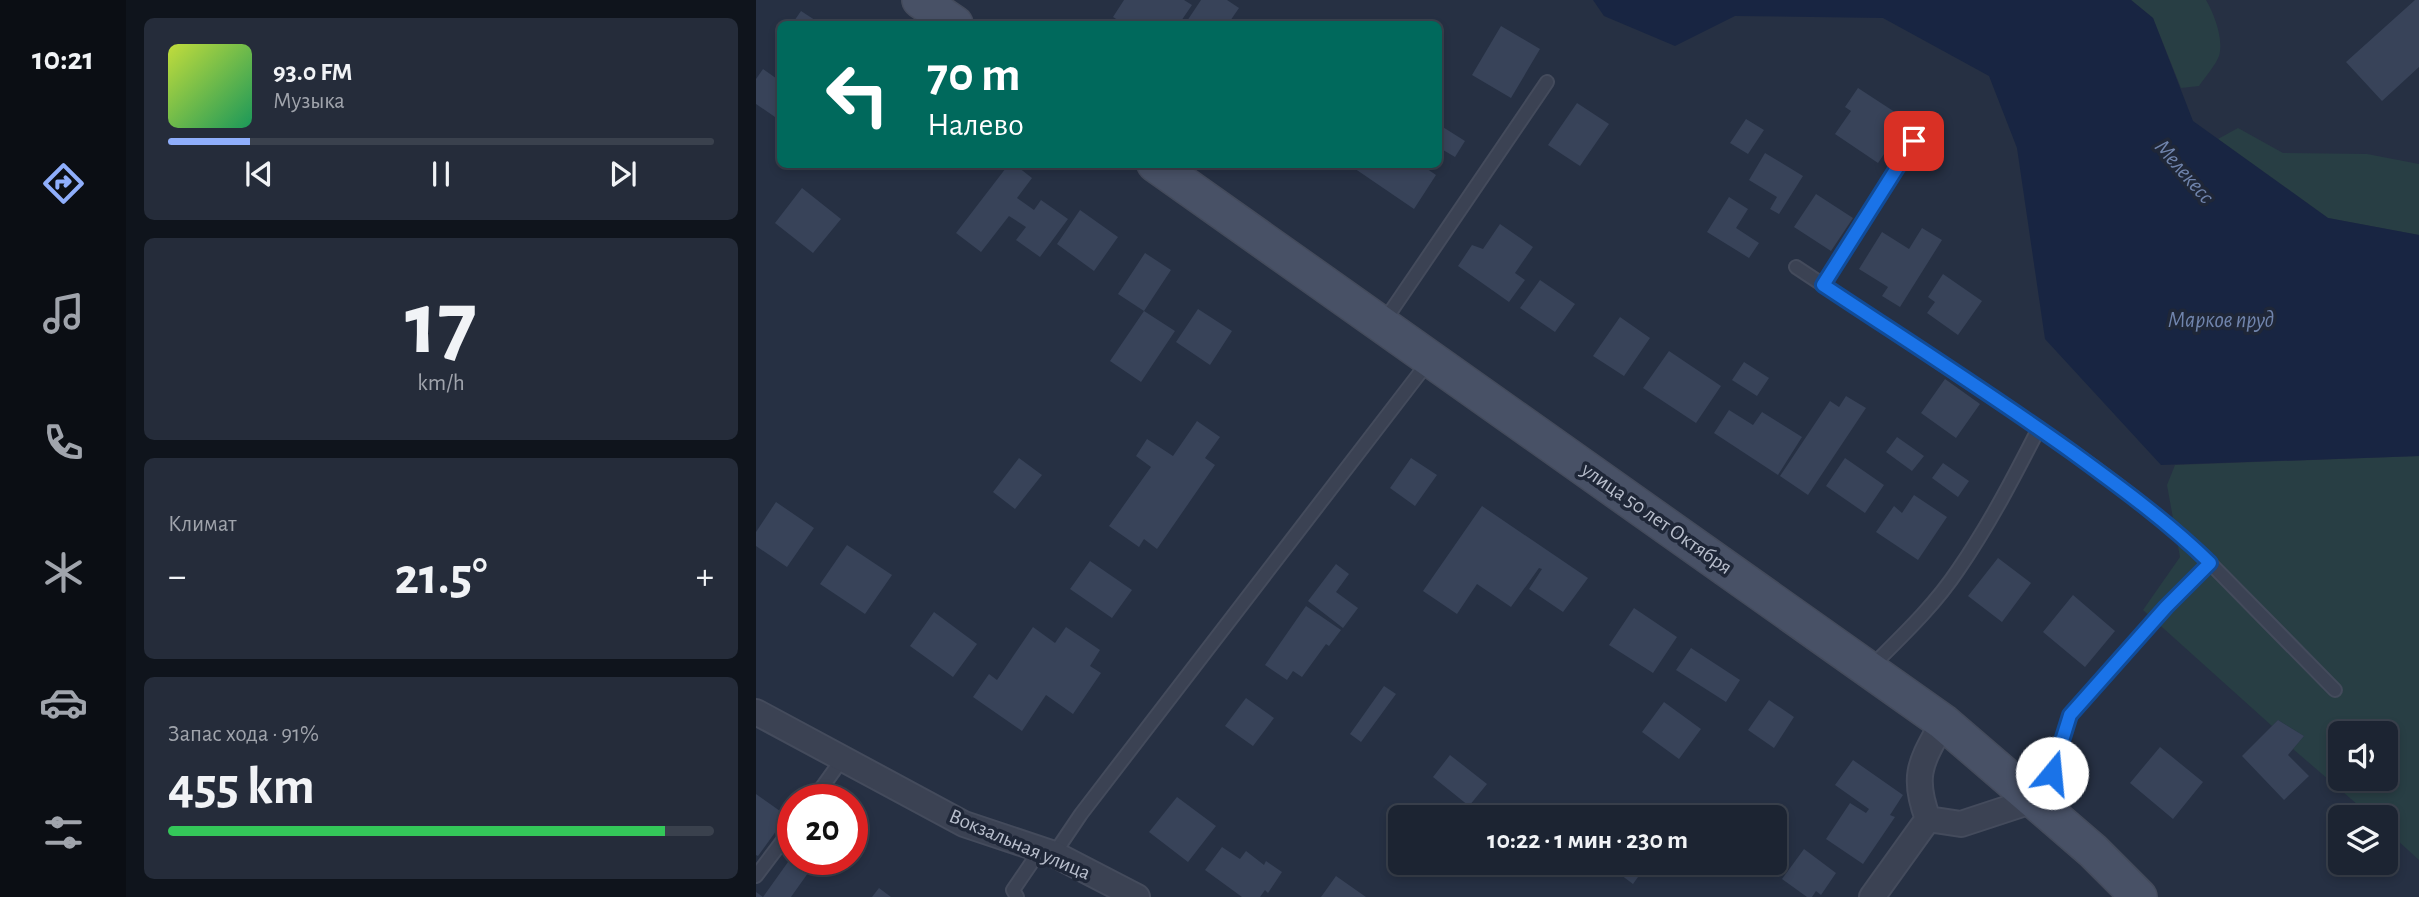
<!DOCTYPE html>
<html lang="ru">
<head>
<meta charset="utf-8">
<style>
	body { margin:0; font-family:"Alegreya Sans",sans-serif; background:#252c3a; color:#f1f3f6; height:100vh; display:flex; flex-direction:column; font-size:26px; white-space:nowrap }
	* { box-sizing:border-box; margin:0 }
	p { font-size:23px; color:#a0a4ac }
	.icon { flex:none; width:38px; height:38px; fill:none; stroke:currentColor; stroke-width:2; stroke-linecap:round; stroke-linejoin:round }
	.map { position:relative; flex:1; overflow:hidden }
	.panel { display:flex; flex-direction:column; gap:18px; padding:18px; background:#0f141c; width:630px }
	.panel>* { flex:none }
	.banner { position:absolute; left:21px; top:21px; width:665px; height:147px; border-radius:10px; box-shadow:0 4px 10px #0003,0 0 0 2px #3a414d; background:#00695c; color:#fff; overflow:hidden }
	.controls { position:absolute; left:1572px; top:721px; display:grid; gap:14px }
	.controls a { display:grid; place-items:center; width:70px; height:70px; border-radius:10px; background:#1c2432; box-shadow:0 4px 10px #0003,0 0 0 2px #3a414d; font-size:35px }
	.speed { position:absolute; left:21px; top:784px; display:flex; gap:14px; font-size:35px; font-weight:700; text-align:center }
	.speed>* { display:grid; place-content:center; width:91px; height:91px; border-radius:50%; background:#1c2432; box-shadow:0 4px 10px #0003,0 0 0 2px #3a414d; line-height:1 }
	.speed .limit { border:10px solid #d22; background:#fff; color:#111 }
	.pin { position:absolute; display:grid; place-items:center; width:60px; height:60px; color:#fff; margin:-30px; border-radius:14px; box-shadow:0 4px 10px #0006 }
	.me { position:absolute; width:77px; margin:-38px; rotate:17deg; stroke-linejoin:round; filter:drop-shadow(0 0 5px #0008) }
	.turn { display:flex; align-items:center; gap:24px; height:147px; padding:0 35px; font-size:32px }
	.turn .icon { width:91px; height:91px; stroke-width:2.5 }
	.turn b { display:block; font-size:49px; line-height:60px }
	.big { font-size:52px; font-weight:700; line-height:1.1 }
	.panel .tile { flex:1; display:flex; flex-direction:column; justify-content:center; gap:10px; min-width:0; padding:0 24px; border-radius:10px; background:#252c3a }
	.panel .dial { align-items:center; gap:0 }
	.dial b { font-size:91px; line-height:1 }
	.song { display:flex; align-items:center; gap:21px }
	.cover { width:84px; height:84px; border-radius:10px; background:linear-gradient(135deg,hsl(70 70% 55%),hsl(150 70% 35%)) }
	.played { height:7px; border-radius:4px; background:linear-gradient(90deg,#8faefb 15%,#3a414d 15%) }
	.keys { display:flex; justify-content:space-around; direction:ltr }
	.heat { display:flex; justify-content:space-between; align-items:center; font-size:38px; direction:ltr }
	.charge { height:10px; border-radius:5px; background:linear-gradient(90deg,#34c759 91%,#3a414d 0) }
	.trip { position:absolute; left:632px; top:805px; width:399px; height:70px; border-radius:10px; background:#1c2432; box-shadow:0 4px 10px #0003,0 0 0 2px #3a414d; font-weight:700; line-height:70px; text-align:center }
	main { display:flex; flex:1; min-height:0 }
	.dock { display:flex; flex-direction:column; width:126px; justify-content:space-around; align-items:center; background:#0b0e14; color:#a0a4ac }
	.dock .icon { width:49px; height:49px }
	.dock .selected { color:#8faefb }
	.dock b { font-size:32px; color:#f1f3f6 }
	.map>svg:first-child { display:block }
</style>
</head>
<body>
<main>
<nav class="dock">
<b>10:21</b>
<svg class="icon selected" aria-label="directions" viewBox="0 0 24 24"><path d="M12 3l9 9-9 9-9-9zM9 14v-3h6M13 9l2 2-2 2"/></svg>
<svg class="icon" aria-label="music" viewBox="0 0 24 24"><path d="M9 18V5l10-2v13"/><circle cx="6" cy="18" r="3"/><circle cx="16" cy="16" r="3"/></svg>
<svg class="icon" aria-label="phone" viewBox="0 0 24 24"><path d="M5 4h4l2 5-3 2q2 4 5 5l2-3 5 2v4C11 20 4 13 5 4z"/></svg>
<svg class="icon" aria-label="climate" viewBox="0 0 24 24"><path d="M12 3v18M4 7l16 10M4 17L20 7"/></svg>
<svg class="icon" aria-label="car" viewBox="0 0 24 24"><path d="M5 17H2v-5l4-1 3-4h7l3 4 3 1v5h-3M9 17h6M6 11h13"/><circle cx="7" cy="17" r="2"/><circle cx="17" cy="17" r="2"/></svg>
<svg class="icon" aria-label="filters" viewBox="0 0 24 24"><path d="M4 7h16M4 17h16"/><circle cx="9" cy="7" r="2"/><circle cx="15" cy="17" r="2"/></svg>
</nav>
<section class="panel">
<div class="tile">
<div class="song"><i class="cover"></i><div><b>93.0 FM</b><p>Музыка</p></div></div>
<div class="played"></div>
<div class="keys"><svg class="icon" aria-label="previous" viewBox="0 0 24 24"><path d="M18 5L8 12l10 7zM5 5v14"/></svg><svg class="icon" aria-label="pause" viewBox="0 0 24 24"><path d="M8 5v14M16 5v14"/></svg><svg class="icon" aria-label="next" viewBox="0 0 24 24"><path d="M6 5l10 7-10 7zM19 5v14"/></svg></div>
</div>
<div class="tile dial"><b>17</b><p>km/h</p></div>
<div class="tile"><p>Климат</p>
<div class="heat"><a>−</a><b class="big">21.5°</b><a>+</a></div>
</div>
<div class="tile"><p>Запас хода · 91%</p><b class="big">455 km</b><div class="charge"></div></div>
</section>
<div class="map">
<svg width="1663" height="897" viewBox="0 0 1663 897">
	<rect width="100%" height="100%" fill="#263043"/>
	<!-- green -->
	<path fill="#283e44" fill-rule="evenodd" d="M1375,0H1450C1458,14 1468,39 1463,56C1459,66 1449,77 1443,86L1425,88L1397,18Z
		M1482,128L1527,153L1611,154L1663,164V235L1572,218L1462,139Z
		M1663,456V860L1629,829V817H1616L1537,749L1548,736L1522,720L1516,726L1387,610L1424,557L1411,485L1419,465ZM1584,733H1629V779H1584Z"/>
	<!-- water -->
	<path fill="#182542" d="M837,0H1375L1397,18L1437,121L1572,218L1663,235V456L1405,465L1289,339L1261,148L1233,76L1127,18L979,16L919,46L848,16Z"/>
	<!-- building -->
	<path fill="#384359" d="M368,0H428L436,5L423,24H368L357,17Z
		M445,0H471L483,8L472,24H429Z
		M1659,0H1663V67L1626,101L1590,62Z
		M45,11L65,24H36Z
		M745,26L784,49L755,98L716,75Z
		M7,69L24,81V109L19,117L0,104V79Z
		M1102,88L1151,120L1122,163L1079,134L1095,111L1089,107Z
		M821,103L853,124L824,166L792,145Z
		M990,119L1008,130L992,154L974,143Z
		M682,124L709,141L699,157L682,147Z
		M1009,153L1047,176L1023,214L1014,209L1021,197L993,180Z
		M253,164H258L276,178L261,198L278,210L285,200L312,219L284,257L260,240L270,227L253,216L225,252L200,233Z
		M592,164H664L680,175L658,209Z
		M46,188L85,219L57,253L19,223Z
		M1060,194L1097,218L1075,251L1038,227Z
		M973,197L992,209L980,228L1003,243L993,258L951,232Z
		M324,210L362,237L338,271L301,244Z
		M744,224L777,247L759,273L769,280L753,302L702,266L716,245L727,249Z
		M1166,228L1186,240L1144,307L1126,296L1132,287L1103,269L1126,232L1153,249Z
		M389,253L415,270L388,311L362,294Z
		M1187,274L1226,301L1202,335L1171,313L1179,302L1172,297Z
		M784,280L819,304L799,332L764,308Z
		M442,309L476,331L454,365L420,342Z
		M388,311L419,331L385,382L354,361Z
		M864,317L894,338L868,376L837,356Z
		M913,351L965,386L940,423L887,388Z
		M988,362L1013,378L1001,396L976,380Z
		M1189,379L1224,404L1200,438L1165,413Z
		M1090,396L1110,408L1052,495L1024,476L1074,401L1083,407Z
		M973,410L997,425L1006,412L1046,437L1022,475L958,433Z
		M441,421L464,437L449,458L459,465L401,549L388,539L383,547L353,526L395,467L380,456L391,439L417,456Z
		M1141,437L1168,456L1156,471L1130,452Z
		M263,458L286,475L259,509L237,492Z
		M655,458L681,475L659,506L634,488Z
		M1089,458L1128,485L1109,513L1070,486Z
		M1187,463L1213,481L1202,497L1176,478Z
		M1158,495L1191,517L1162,560L1120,532L1138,506L1146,513Z
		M20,502L58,528L31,567L0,546V532Z
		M726,506L832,578L807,612L773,589L786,569L783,568L755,607L721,584L701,614L667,591Z
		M91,545L136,575L109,614L64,584Z
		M1242,558L1275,583L1246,622L1212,596Z
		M334,561L376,590L356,618L314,589Z
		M580,564L593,574L580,592L602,608L587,628L552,601Z
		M1317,595L1359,631L1329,667L1287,632Z
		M550,606L585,630L573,646L570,644L546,677L537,671L531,680L509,665Z
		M878,608L921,637L897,673L853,645Z
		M178,612L221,644L197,677L154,646Z
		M277,627L299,643L310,627L344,650L334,666L345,673L317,714L290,695L266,731L217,697L233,674L241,680Z
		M935,648L984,680L970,702L920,670Z
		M628,686L640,694L605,742L594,734Z
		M490,698L518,718L497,746L469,726Z
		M1013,700L1038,717L1018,748L992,730Z
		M908,702L945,729L923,759L886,732Z
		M1522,720L1548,736L1532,755L1553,776L1528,800L1486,756Z
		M1404,747L1447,782L1417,819L1374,783Z
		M694,755L731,784L713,806L677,777Z
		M1097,760L1147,795L1134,815L1139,817L1107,864L1070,839L1094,803L1110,813L1113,809L1079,785Z
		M0,794L31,816L2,856L0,855Z
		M421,797L460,826L432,862L393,832Z
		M466,847L484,859L490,851L508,865L510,861L526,872L512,893L509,890L504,897H486L449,870Z
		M1048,849L1080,873L1065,895L1060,891L1056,897H1051L1026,879Z
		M37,855V859H62L35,897H0V892L7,897Z
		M856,863H892L877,884L853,866Z
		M580,876L610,897H565Z
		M123,888L135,897H116Z"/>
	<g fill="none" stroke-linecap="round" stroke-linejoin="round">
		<defs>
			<path id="service" d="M1040,267C1103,309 1167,351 1230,393C1308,445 1387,498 1454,563L1410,607L1314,715L1296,773L1279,800
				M1067,285L1158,141
				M627,323L791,82
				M1454,563L1579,690
				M1115,667C1146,636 1178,606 1202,570C1233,525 1258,477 1283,428
				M57,800L87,758
				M298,854L325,814L673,361
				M0,876L37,827
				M261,897L257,890L285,849"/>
			<path id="minor" d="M0,712L208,824L298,854L381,897
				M1172,819L1205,824L1278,800
				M1116,897L1172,819C1155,774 1166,761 1187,722"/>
			<path id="secondary" d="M164,0L199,24
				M399,164L1187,722L1337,851L1383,897"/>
		</defs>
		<!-- service casing -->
		<use href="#service" stroke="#444b5c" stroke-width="16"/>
		<!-- minor casing -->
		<use href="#minor" stroke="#444b5c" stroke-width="28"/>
		<!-- secondary casing -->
		<use href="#secondary" stroke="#444b5c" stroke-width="38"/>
		<!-- service -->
		<use href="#service" stroke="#3b4253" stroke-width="12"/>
		<!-- minor -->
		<use href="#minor" stroke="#3b4253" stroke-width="24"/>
		<!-- secondary -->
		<use href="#secondary" stroke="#485166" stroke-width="35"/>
	</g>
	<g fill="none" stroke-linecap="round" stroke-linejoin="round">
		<defs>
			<path id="route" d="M1158,141L1067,285C1150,340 1235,394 1316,452C1364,487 1412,522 1454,563L1410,607L1314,715L1296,773"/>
		</defs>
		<!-- route casing -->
		<use href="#route" stroke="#114b97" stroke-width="18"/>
		<!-- route -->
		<use href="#route" stroke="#1a73e8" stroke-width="12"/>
	</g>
	<g text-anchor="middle" stroke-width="7" stroke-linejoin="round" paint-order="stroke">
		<!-- street labels -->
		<g font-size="21" fill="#b8becc" stroke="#1f2738">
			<text transform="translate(901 518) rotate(35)" y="7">улица 50 лет Октября</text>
			<text transform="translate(264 844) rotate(23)" y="7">Вокзальная улица</text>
		</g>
		<!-- water labels -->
		<g font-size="23" font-style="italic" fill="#7084ac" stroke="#1f2738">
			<text transform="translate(1429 171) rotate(49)" y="8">Мелекесс</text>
			<text x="1465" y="327">Марков пруд</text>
		</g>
	</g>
</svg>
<div class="controls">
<a><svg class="icon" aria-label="sound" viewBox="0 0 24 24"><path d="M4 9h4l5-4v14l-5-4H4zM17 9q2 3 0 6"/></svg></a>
<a><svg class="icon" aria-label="layers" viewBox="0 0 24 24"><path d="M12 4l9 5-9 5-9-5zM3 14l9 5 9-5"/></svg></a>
</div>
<div class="speed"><div class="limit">20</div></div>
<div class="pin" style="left:1158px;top:141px;background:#d93025"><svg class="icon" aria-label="arrive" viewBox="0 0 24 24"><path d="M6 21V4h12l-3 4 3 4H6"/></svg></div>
<svg class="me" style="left:1296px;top:773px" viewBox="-20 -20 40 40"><circle r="19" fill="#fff"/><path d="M0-13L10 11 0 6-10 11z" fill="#1a73e8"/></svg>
<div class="trip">10:22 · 1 мин · 230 m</div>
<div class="banner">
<div class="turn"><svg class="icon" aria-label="left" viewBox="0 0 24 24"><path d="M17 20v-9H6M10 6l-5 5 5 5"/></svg><div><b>70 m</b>Налево</div></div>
</div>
</div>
</main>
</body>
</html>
